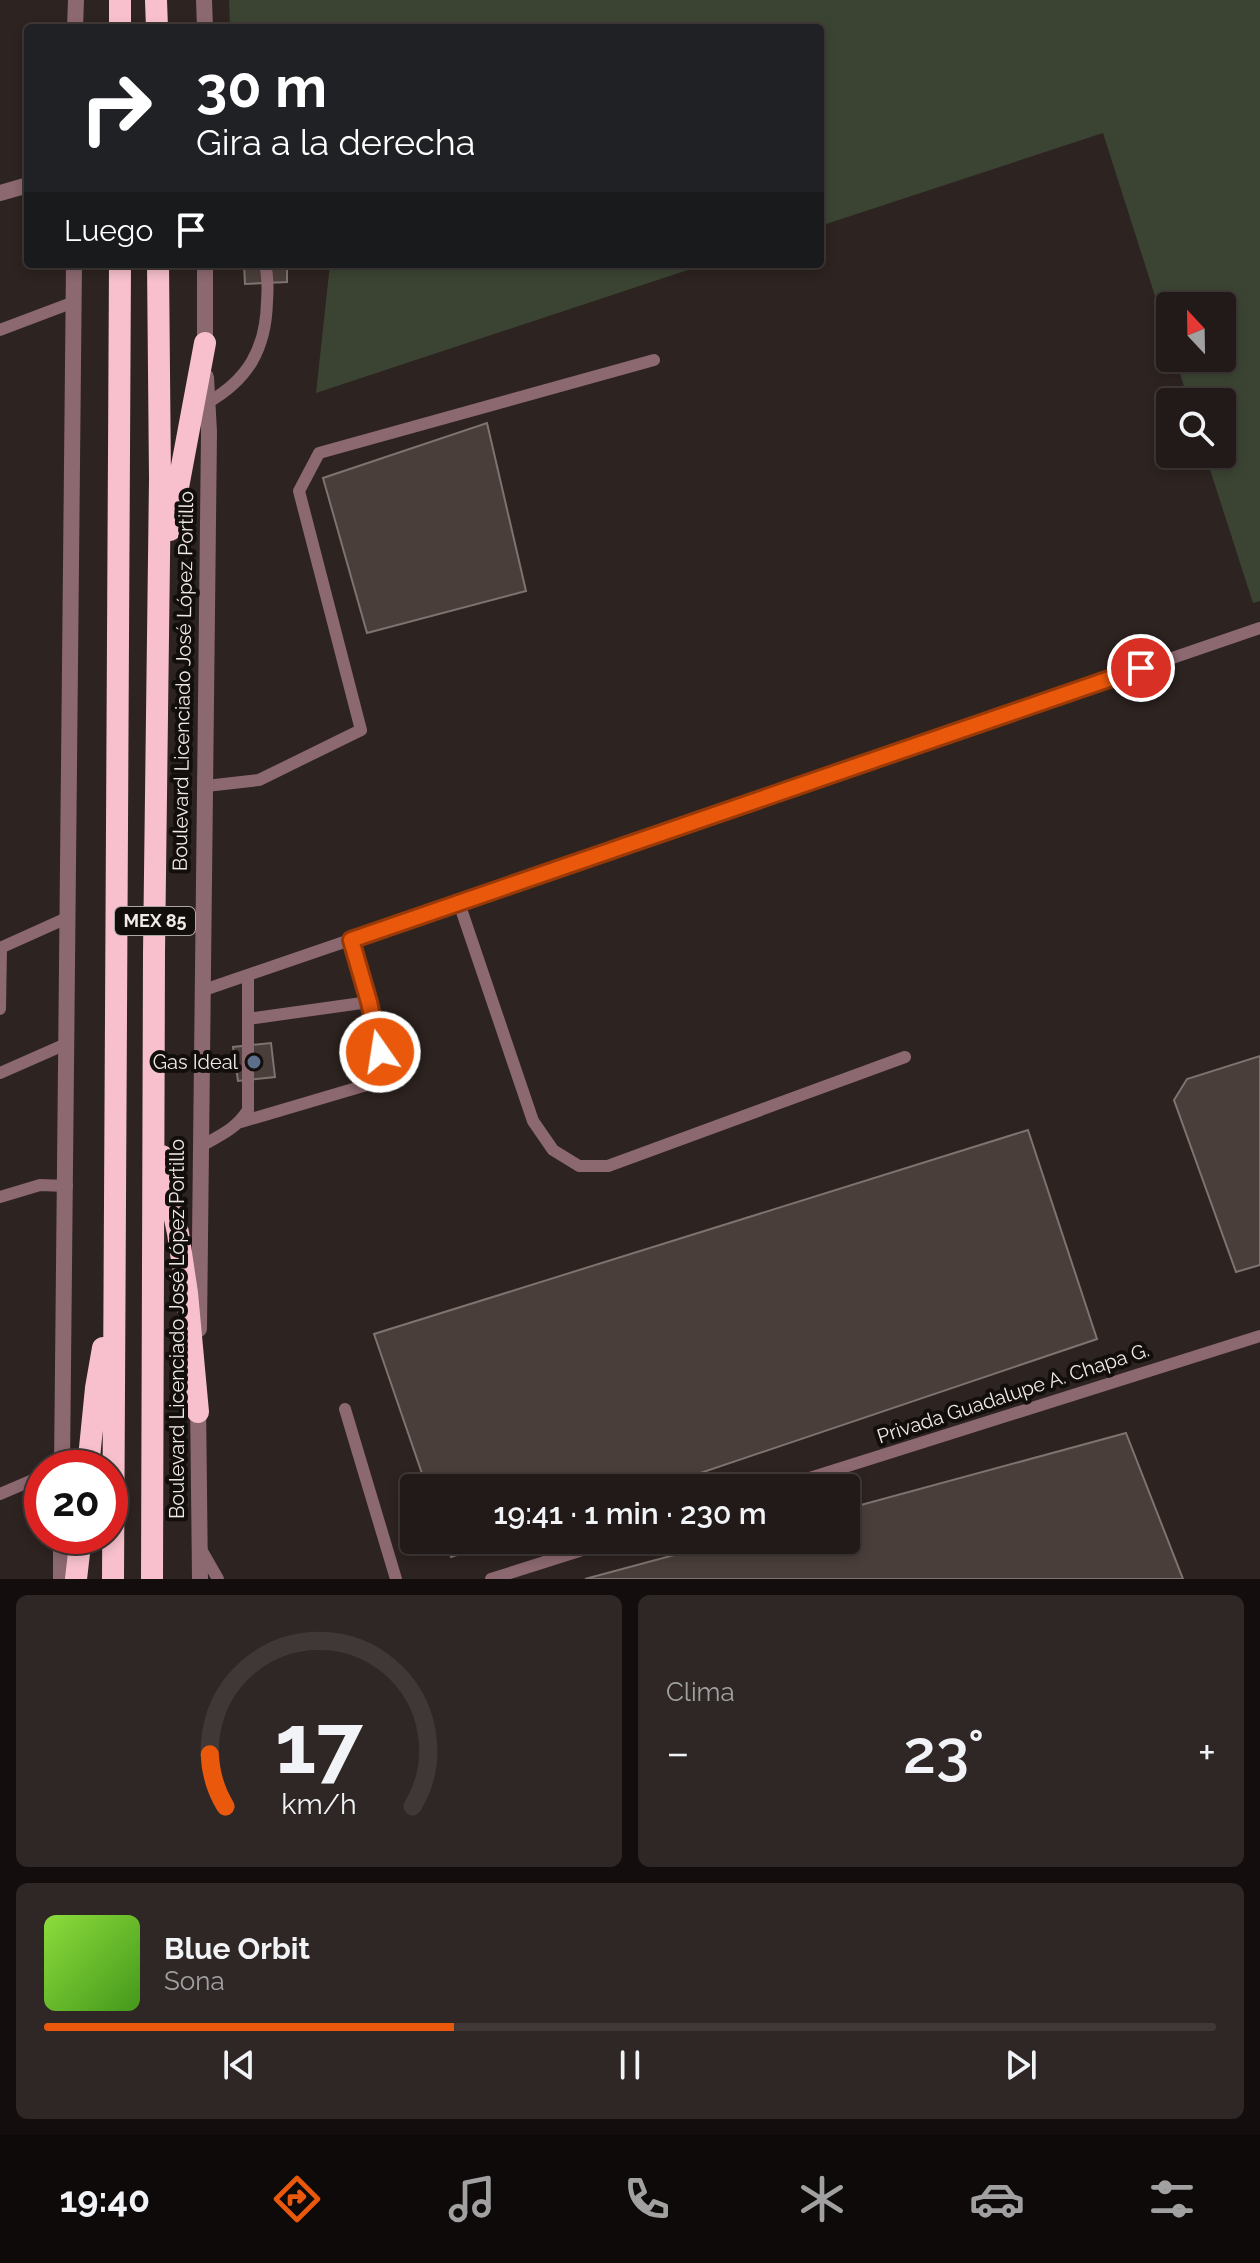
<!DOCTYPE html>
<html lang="es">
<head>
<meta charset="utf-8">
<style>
	body { margin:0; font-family:Raleway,sans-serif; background:#2e2725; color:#f1f3f6; height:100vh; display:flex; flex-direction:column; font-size:30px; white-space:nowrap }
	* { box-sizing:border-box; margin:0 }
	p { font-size:26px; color:#a2a1a2 }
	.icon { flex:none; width:44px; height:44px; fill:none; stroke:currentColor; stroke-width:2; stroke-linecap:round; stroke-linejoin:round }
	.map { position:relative; height:1579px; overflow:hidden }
	.side { display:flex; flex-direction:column; gap:16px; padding:16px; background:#130e0d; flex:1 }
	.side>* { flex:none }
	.top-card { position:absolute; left:24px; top:24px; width:800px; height:244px; border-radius:8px; box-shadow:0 4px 12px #0003,0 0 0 2px #3f3837; background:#202124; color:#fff; overflow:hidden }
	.needle { width:52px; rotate:338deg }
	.buttons { position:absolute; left:1156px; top:292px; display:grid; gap:16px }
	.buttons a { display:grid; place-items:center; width:80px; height:80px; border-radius:8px; background:#221a18; box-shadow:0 4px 12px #0003,0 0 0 2px #3f3837; font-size:40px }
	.speed { position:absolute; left:24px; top:1450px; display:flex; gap:16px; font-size:40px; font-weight:700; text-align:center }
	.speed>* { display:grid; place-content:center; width:104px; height:104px; border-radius:50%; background:#221a18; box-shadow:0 4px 12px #0003,0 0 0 2px #3f3837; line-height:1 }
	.speed .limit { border:12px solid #d22; background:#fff; color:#111 }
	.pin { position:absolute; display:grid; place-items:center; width:68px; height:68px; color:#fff; margin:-34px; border:4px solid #fff; border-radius:50%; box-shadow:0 2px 8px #0007 }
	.me { position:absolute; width:88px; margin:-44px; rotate:347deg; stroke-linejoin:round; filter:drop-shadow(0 0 6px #0008) }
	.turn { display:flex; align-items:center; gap:28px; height:168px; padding:0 40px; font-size:36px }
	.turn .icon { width:104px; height:104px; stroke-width:2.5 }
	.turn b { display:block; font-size:56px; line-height:68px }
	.then { display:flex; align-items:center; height:76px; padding:0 40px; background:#0003; gap:16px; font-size:30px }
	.big { font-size:60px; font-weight:600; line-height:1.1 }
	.side .widget { flex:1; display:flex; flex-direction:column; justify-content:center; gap:12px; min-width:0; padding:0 28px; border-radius:12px; background:#2e2725 }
	.side .dial { align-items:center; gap:0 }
	.dial svg { height:208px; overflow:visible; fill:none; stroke:#3f3837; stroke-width:7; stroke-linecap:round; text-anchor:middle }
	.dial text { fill:#f1f3f6; stroke:none }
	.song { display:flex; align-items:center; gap:24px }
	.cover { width:96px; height:96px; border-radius:12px; background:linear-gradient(135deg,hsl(90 70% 55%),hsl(100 70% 35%)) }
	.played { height:8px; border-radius:4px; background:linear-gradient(90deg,#ea580c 35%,#3f3837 35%) }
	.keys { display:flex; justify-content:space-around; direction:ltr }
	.heat { display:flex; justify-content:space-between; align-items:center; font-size:44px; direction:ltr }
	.side .tiles { flex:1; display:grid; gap:16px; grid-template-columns:1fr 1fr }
	.widget:last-child { grid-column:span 2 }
	.trip { position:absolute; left:400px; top:1474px; width:460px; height:80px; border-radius:8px; background:#221a18; box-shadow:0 4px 12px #0003,0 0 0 2px #3f3837; font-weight:600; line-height:80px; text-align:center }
	.dock { display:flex; height:128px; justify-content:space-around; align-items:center; background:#0e0a0a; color:#a2a1a2 }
	.dock .icon { width:56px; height:56px }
	.dock .on { color:#ea580c }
	.dock b { font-size:36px; color:#f1f3f6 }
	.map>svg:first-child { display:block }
</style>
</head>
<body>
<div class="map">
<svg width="1260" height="1579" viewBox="0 0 1260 1579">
	<rect width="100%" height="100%" fill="#2d2320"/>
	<!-- green -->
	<path fill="#3b4433" d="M229,0H1260V601L1253,603L1205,454H1222V402H1189L1175,358H1222V306H1170V343L1103,133L820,226V28H230Z
		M330,264H706L316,393Z"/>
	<!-- building -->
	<path fill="#493e3a" stroke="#7f736f" stroke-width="2" d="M244,264H287V282L245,284Z
		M487,423L526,591L367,633L323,478Z
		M271,1043L275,1077L238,1081L233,1047Z
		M1260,1056V1265L1236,1272L1174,1100L1187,1079Z
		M1028,1130L1097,1339L656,1488H427L374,1334Z
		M1126,1433L1183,1579H585L730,1540H846V1509Z
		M445,1540H502L451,1557Z"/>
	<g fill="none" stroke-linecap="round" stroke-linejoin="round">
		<!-- service -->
		<path stroke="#8c6870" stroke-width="12" d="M0,330L74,302
			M207,403C248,380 266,349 267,301C268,288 268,277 265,264
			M206,786L259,780L361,730L299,491L319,453L654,360
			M459,903L533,1121L553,1150L579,1166H608L905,1057
			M351,940L369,1002
			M0,948L69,917
			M204,990L1260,628
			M0,1009L1,948
			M0,1073L66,1044
			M241,1122L370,1084L380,1052L369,1002L248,1019
			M203,1145C221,1135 237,1128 248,1110V975
			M0,1197L40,1185L67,1186
			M345,1409L396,1579
			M778,1488L1260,1336
			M0,1494L42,1476
			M202,1551L218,1579
			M491,1579L614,1540"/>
		<!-- minor -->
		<path stroke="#8c6870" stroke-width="16" d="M0,193L28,185"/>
		<!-- tertiary -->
		<path stroke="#8c6870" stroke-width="16" d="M204,0L205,28
			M75,28L76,0
			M205,354V264
			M199,1329L209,432L206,377
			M198,1401L200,1579
			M62,1468L74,264
			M61,1536V1579"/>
		<!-- trunk -->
		<path stroke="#f7c0cc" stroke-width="22" d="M120,0V28
			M156,0L157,28
			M170,530L205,343
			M162,1156L178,1233L187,1293L198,1412
			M88,1468L96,1388L103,1348
			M76,1579L81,1536
			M113,1579L120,264
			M152,1579L154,953L160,479L158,264"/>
	</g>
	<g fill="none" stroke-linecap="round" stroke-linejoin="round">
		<defs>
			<path id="route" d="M380,1052L369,1002L351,940L1141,668"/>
		</defs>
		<!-- route casing -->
		<use href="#route" stroke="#983908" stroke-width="20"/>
		<!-- route -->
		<use href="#route" stroke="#ea580c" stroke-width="14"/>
	</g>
	<!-- markers -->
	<circle fill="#5c6f8a" stroke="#120e0c" stroke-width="3" cx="254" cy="1062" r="8"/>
	<g text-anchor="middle" stroke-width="8" stroke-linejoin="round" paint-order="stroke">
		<!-- shield labels -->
		<rect fill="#120e0c" stroke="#ada7a5" stroke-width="2" x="115" y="907" width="80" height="28" rx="6"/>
		<g font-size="18" font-weight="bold" fill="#f0e9e6">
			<text x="155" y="927">MEX 85</text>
		</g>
		<!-- street labels -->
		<g font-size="20" fill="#f0e9e6" stroke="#120e0c">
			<text transform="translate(183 681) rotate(-89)" y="7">Boulevard Licenciado José López Portillo</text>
			<text transform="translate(177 1329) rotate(-90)" y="7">Boulevard Licenciado José López Portillo</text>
			<text transform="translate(1013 1393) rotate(-18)" y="7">Privada Guadalupe A. Chapa G.</text>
		</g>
		<!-- poi labels -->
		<g font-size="20" fill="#f0e9e6" stroke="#120e0c" text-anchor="end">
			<text x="238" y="1069">Gas Ideal</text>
		</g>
	</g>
</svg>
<div class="buttons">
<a><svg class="needle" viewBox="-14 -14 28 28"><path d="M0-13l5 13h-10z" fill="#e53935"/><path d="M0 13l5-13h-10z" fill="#a2a1a2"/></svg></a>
<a><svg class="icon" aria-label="search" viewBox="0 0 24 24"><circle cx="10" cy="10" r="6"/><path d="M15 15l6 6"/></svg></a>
</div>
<div class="speed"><div class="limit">20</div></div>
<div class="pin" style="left:1141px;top:668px;background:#d93025"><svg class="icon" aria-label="arrive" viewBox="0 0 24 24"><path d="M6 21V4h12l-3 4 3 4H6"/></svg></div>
<svg class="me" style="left:380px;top:1052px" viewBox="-20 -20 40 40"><circle r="17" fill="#ea580c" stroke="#fff" stroke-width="3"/><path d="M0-11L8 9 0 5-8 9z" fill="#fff"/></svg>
<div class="trip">19:41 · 1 min · 230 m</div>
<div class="top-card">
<div class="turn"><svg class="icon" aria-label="right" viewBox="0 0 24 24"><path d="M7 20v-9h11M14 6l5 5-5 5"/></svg><div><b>30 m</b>Gira a la derecha</div></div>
<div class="then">Luego<svg class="icon" aria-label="arrive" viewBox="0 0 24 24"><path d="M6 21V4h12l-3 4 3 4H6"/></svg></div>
</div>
</div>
<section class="side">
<div class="tiles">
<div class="widget dial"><svg viewBox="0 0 100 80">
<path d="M14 69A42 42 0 1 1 86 69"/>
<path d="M14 69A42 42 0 0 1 8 49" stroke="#ea580c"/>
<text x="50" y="56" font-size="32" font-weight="700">17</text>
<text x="50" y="72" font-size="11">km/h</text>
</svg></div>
<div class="widget"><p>Clima</p>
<div class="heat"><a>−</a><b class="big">23°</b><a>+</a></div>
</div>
<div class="widget">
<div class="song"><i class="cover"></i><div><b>Blue Orbit</b><p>Sona</p></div></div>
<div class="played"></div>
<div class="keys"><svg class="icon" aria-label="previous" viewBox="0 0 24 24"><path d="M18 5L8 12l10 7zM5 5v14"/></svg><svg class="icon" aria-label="pause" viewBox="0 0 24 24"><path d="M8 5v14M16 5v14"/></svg><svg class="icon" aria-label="next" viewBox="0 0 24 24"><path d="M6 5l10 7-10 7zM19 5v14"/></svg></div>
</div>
</div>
</section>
<nav class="dock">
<b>19:40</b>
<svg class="icon on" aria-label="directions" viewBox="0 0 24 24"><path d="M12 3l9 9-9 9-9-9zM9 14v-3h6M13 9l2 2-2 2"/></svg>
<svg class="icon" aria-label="music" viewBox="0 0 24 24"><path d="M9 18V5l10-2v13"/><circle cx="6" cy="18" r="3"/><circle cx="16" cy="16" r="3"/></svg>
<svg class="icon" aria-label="phone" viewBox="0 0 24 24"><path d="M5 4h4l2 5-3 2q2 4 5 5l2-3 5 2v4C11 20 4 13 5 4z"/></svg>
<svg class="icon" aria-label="climate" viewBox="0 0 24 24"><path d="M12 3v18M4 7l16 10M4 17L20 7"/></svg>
<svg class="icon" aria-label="car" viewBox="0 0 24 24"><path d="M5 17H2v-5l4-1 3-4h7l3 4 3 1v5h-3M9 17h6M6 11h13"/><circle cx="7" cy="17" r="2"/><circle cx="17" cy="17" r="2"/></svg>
<svg class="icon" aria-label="filters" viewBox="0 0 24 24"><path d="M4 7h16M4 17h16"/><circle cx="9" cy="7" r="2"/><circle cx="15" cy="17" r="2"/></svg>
</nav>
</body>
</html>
